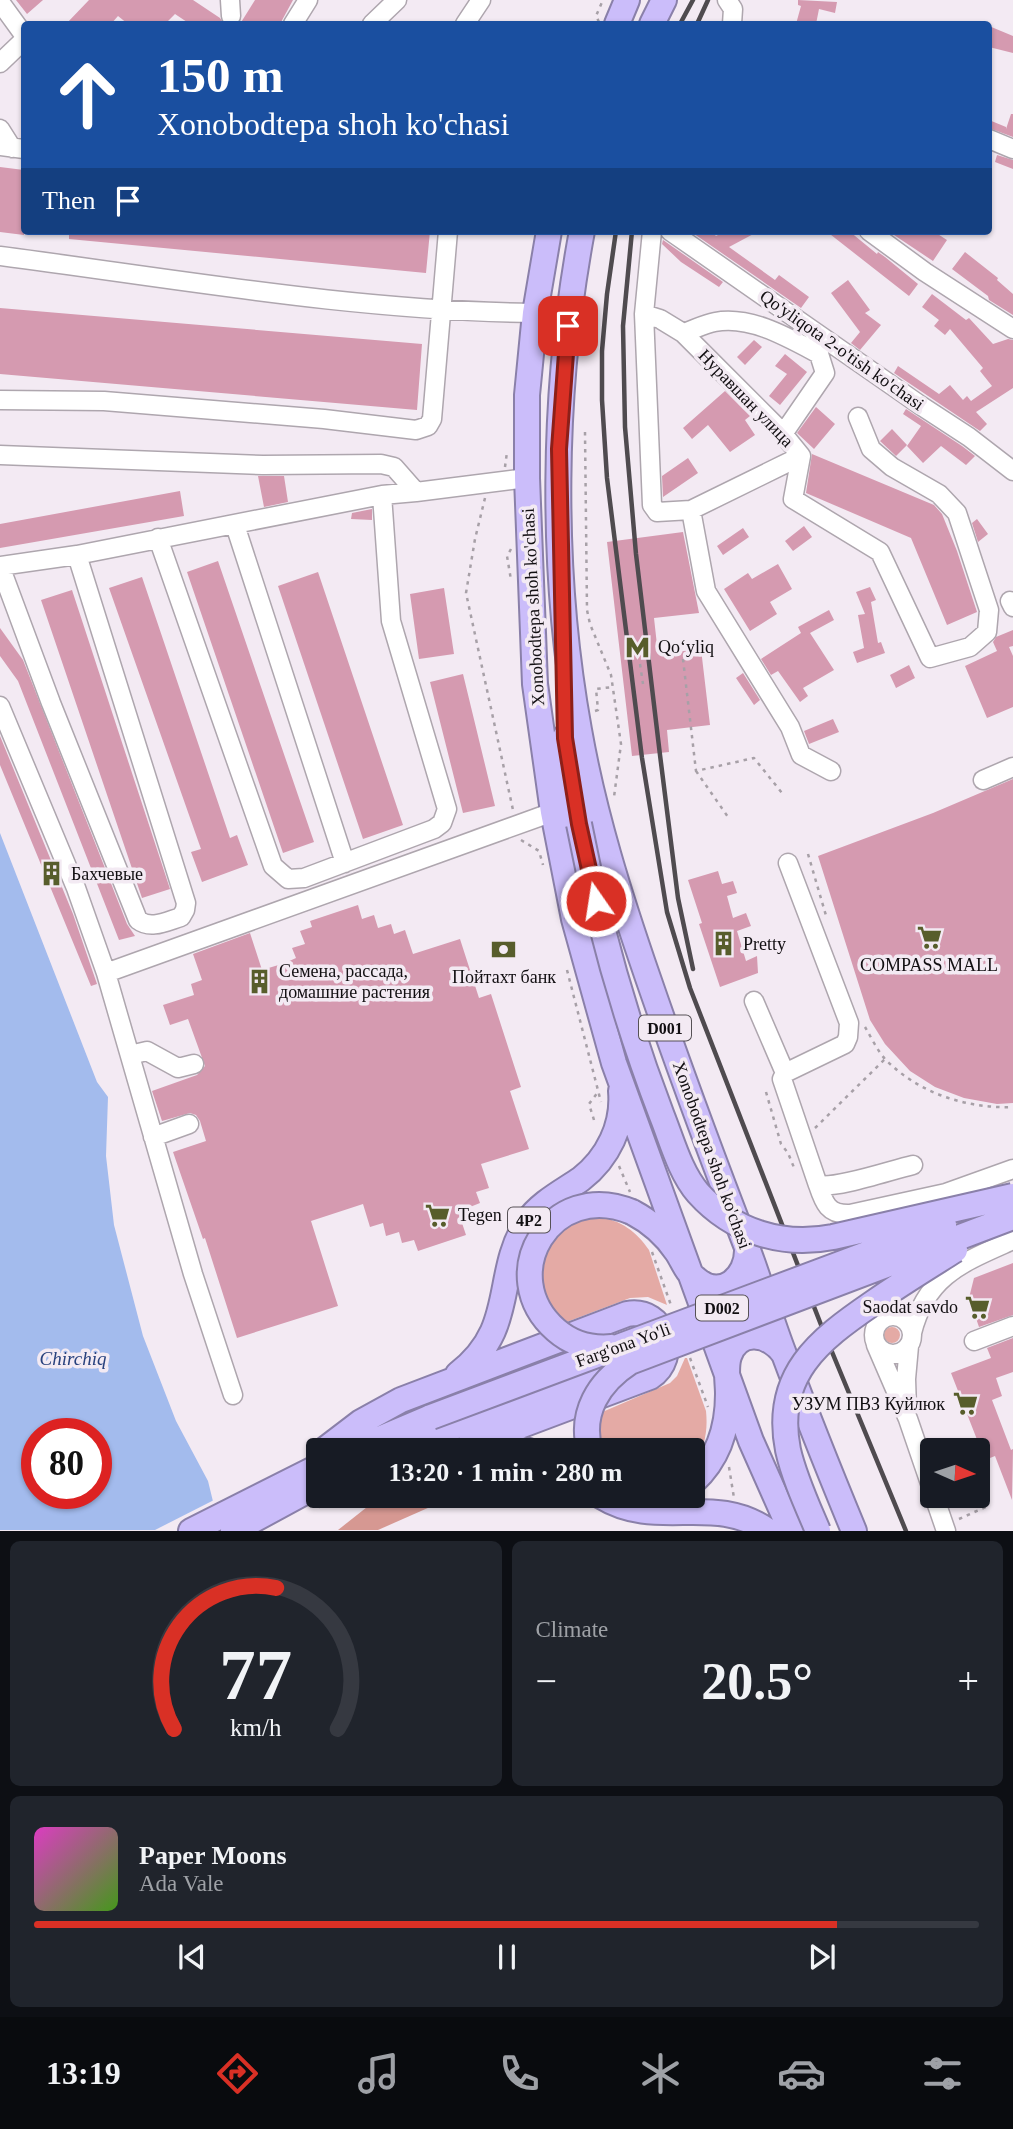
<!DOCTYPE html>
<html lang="en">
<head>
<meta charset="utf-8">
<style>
	body { margin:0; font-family:Georgia,serif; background:#20242c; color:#f1f3f6; height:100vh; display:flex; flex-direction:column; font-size:26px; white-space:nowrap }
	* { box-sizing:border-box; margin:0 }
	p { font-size:23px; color:#9ea1a6 }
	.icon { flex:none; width:38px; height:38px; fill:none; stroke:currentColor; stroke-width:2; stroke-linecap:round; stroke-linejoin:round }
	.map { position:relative; height:1531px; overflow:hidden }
	.sheet { display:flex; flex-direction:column; gap:10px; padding:10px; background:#0d0f14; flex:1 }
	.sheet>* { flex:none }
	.hud { position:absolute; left:21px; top:21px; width:971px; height:214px; border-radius:7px; box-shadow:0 2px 5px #0004; background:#1a4fa0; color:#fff; overflow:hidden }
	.needle { width:46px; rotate:93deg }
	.controls { position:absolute; left:920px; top:1438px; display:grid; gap:14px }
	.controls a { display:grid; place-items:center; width:70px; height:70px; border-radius:7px; background:#171b24; box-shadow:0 2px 5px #0004; font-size:35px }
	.speed { position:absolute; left:21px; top:1418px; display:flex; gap:14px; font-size:35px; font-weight:700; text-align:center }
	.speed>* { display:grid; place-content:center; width:91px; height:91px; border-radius:50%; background:#171b24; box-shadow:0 2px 5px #0004; line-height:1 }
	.speed .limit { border:10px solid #d22; background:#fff; color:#111 }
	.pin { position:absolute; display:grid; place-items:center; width:60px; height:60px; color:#fff; margin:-30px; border-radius:14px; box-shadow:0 4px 10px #0006 }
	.me { position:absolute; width:77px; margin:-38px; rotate:347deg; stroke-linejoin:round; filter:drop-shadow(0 0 5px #0008) }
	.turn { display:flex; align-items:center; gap:24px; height:147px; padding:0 21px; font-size:32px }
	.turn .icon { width:91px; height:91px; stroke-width:2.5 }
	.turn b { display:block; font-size:49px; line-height:60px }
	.then { display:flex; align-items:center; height:66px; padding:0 21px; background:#0003; gap:14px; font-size:26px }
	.big { font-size:52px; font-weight:700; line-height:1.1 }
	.sheet .card { flex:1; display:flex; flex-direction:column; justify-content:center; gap:10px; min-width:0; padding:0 24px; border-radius:10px; background:#20242c }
	.sheet .dial { align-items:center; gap:0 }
	.dial svg { height:182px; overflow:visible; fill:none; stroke:#363941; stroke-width:7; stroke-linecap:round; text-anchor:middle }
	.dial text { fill:#f1f3f6; stroke:none }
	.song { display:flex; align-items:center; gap:21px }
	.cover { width:84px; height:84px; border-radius:10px; background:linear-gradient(135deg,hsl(310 70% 55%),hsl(100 70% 35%)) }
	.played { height:7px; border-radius:4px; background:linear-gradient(90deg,#d93025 85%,#363941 85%) }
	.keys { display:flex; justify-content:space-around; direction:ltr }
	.heat { display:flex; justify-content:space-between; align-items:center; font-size:38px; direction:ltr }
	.sheet .tiles { flex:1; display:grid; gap:10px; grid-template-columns:1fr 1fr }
	.card:last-child { grid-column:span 2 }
	.trip { position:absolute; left:306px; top:1438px; width:399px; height:70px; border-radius:7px; background:#171b24; box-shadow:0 2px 5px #0004; font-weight:700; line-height:70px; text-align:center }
	.tabs { display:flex; height:112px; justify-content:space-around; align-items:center; background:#090b0e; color:#9ea1a6 }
	.tabs .icon { width:49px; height:49px }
	.tabs .selected { color:#d93025 }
	.tabs b { font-size:32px; color:#f1f3f6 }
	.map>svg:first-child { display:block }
</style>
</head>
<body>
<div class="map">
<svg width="1013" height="1531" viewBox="0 0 1013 1531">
	<rect width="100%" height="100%" fill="#f3eaf3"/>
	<!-- green -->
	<path fill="#e4aaa5" d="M598,1217C621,1220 637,1232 649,1250L667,1305L648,1297L630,1298L564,1323C558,1315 548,1305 545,1296C535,1272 547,1241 567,1226C576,1219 587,1218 598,1217Z
		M884 1335a8 8 0 1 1 16 0a8 8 0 1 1-16 0Z
		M685,1358H687L706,1411C708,1431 705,1448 693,1464V1451H602L598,1439L600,1413L670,1383L677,1376Z"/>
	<!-- forest -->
	<path fill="#d69892" d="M381,1496H455L378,1530H338Z"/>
	<!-- water -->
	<path fill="#a3bbed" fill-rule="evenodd" d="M0,833L97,1082L108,1097L106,1156L114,1225L143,1336L176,1421L208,1481L220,1530H0ZM37,1433H96V1493H37Z"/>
	<!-- pier -->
	<path fill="#f3eaf3" d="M216,1499L224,1531L155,1530Z"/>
	<!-- building -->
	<path fill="#d59ab0" d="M16,0H43L27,14Z
		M89,0H193L220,18L224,24H190L175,14L165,24H128L118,16L111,24H66Z
		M255,0H293L280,24H240Z
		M798,0L837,2L835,13L819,9L816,24H796L801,6L798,5Z
		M989,26L1013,36V53L989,47Z
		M1011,114H1013V137L989,128V120L1006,127V129Z
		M997,155L1013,160V169L995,162Z
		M0,167L24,170V235L0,232Z
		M69,231H430L426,273L69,239Z
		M690,231H711L716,236L726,231H759L729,247L775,280L779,275L809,297L801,308Z
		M826,231H849L877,254L878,252L885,257L918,284L909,296Z
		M888,231H933L947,240L933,261Z
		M663,240L723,282L719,287L681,262L662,244Z
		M965,252L998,278L997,280L1013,294V315L989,300L988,296L952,269Z
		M848,280L870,310L865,313L881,325L860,350L851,343L860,332L831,293Z
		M932,294L966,320L969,318L993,344L1008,339L1013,340V388L976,412L987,424L980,431L894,373L898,366L939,394L950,385L963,400L967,396L971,401L992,386L980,371L983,368L950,329L945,335L934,326L939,320L922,307Z
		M0,308L422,344L417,410L0,374Z
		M754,340L762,347L745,365L737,357Z
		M785,354L807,372L780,405L769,396L787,374L775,366Z
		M725,391L750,416L745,420L755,435L730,452L708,425L692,439L683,428Z
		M816,407L835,424L814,449L797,433Z
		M906,409L962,446L975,456L966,465L941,446L923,463L907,446L921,426L903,414Z
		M892,429L907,445L896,456L880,441Z
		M812,454L934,505L942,514L957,551L977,612L947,625L911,538L806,493Z
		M688,458L698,473L663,497L662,476Z
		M258,476H284L288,502L264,507Z
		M180,491L184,516L0,548V524Z
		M372,509V520L351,519L352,513Z
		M977,519L988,534L978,542L972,523Z
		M804,526L812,537L793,551L785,541Z
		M743,528L749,537L723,555L717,546Z
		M683,532L699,613L654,618L658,654L701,649L710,725L667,730L669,752L632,756L607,542Z
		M218,561L314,842L283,853L187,572Z
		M778,564L792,589L770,602L777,614L750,631L724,589L748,573L752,579Z
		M318,572L403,825L363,839L278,586Z
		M142,577L230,838L237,835L248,865L202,882L191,852L201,849L109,588Z
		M870,587L876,600L871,602L878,643L881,642L885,653L857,663L853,652L864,648L858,615L865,614L856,592Z
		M444,588L454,654L419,659L410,594Z
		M72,590L170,889L142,898L41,600Z
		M829,610L834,620L810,633L834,670L803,688L808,696L800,702L778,671L771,675L761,659L801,633L798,627Z
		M0,628L23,660L127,924L135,936L119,940L18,681L0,656Z
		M1013,630V646L1009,647L1013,656V707L987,718L965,666L997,651L993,642L996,637Z
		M909,665L915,678L896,688L890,675Z
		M743,673L760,700L754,705L736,678Z
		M463,674L495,806L463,813L430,682Z
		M833,719L839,732L809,744L804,731Z
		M0,736L73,914L97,984L91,986L0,765Z
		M1013,779V1103L997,1104L964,1098L935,1087L910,1071L885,1044L870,1020L818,856L933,813Z
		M718,871L722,884L733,881L737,893L727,896L733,918L746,913L751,926L737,931L746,961L757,956L758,973L720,987L699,924L702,923L688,880Z
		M358,905L362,919L374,915L378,928L391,924L394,934L405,930L413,954L460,939L479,998L491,994L521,1087L510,1091L529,1149L481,1164L489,1188L476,1192L480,1203L470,1207L474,1219L462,1223L466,1235L418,1251L414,1240L402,1243L399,1232L386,1236L383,1223L370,1227L363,1204L311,1221L338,1306L237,1338L205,1238L203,1239L173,1152L206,1141L200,1121L196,1115L190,1113L162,1121L152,1091L197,1075L205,1066L188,1019L170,1025L163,1005L194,995L191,984L202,980L193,954L250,933L262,970L285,963L296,958L292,948L305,944L300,931L312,927L310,921Z
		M1013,1263V1315L979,1327L969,1298L974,1278Z
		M1013,1338V1372L996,1378L1002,1396L992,1400L1011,1450L1013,1449L1012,1500L995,1456L985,1460L951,1373L991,1358L987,1348Z"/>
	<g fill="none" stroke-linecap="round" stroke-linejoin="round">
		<defs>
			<path id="minor" d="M230,0L231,16
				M727,0L733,9L732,24
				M0,2L24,35
				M293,24L308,0
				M372,24L397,0
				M465,24L481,0
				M0,63L24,40
				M0,129L12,148
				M989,139L1013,149
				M0,146L24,149
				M652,231L644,314L652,505L657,512L691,510L801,456
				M670,231L920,405L969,437L1013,471
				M869,231L925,272L1013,329
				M0,256C177,279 356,311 535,313
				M644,314L660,319L683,333L779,429L801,456L793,499L880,552L930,658L970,647L987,632L989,610L957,513L939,494L892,467L871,449L858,417
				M683,333C693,330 704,324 715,322C750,315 789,338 819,354L825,373L783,434
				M0,400L104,401L324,419L416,430L428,426L432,419L448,231
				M0,455L263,465L381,464L394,467L416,492L527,478
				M691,510L706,591L790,727L801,755L831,771
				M235,525L345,863
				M158,538L273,866L288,879L304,878L434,829L442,823L447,809L391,621L382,495
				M0,566L51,703L138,920C151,930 167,921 181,917L185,910L186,903L77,555
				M0,566L77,555L382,495L416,492
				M1010,601L1013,607
				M0,706L76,888L106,973L193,1274L233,1395
				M983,780L1013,767
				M788,863L849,1023L848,1037L845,1044L785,1073L782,1079L818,1185C837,1189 891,1170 913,1165
				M106,973L553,812
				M754,1001L785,1073
				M130,1055L147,1051L178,1068L194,1064
				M153,1137L189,1124
				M818,1185C824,1203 828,1215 850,1214L946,1193L1013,1169
				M874 1335a19 19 0 1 1 38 0a19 19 0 1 1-38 0Z
				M912,1333C926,1275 964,1262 1013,1240
				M974,1341L1013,1326
				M876,1345L908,1419L933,1492
				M907,1409L906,1379L909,1346
				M934,1496L946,1531"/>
			<path id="highway" d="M617,24L627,0
				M652,24L664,0
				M549,231L535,313L527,395V478L535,684L553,812L574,919L614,1063L751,1441L791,1531
				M582,231C552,391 550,570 579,730C594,815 620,897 648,978C679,1068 712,1157 746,1245C760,1281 770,1318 784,1354C806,1413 830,1473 854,1531
				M565,737L579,824
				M632,1212C651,1222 665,1234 677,1252C683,1261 687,1273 696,1279C721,1301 748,1277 747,1249
				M458,1374C518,1328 493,1276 527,1222C540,1203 562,1192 581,1179C608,1158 624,1125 621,1091
				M482,1444L506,1445L529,1451
				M323,1451L361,1422L401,1400L627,1314C665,1307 680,1358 650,1377L469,1445
				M351,1451L431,1417
				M389,1451L628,1362
				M693,1482C718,1459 728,1428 728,1394C728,1382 725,1368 729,1356C739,1328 769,1333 784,1354
				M601,1496C658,1531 713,1492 768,1531
				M191,1531L318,1467
				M233,1531L318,1485"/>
		</defs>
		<!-- minor casing -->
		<use href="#minor" stroke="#aea6ae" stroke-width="21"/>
		<!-- highway casing -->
		<use href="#highway" stroke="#8a80a9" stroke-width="28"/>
		<!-- path -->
		<path stroke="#a7a0a7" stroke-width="2.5" stroke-dasharray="3.5 5" stroke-linecap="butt" d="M599,22L596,16L603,0
			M585,432L587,610L590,624L611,675L621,744L614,797
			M505,467L507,452
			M485,498L475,539L466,593L513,810
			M511,549L507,556L511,580
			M683,659L696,771L754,758L782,793
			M640,664L643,684
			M595,711L598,710L596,689L613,687
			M696,771L728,817
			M521,840L539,851L543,865
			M808,854L827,919
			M567,970L601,1102
			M865,1027C871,1037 877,1050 885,1059C918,1093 967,1109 1013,1107
			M766,1092L781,1144L788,1153L795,1170
			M594,1120L589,1104L598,1092
			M815,1128L885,1059
			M619,1166L630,1192
			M652,1252L672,1308
			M690,1358L708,1407
			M729,1467L734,1498
			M319,1507L364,1496
			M959,1519L990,1505"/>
		<!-- minor -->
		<use href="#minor" stroke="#fff" stroke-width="18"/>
		<!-- highway -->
		<use href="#highway" stroke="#cbbdfa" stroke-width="24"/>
		<!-- rail -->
		<path stroke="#4f4b4f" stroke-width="4.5" d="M680,24L693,0
			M697,24L708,0
			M616,231L607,294L602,351V400L607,478L642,758L667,912L690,988L825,1335L906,1531
			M632,231L623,326L625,427L636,554L660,755L678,898L693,969"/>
		<defs>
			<path id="highway-bridge" d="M579,824C598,923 626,1022 662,1116C672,1141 680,1172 698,1193C733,1232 783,1247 833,1237L1013,1196
				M612,1347C591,1349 572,1344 556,1330C494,1276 551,1178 632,1212
				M431,1417L944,1225
				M590,1451C579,1413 599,1382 630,1362L1013,1217
				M818,1531C807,1505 794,1477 788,1450C773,1375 819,1340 873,1303C900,1284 928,1267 955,1250"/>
		</defs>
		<!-- highway-bridge casing -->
		<use href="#highway-bridge" stroke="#8a80a9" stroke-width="28" stroke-linecap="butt"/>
		<!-- highway-bridge -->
		<use href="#highway-bridge" stroke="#cbbdfa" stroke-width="24"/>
	</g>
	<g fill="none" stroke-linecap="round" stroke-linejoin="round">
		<defs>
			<path id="route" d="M568,326L559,449L565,738L579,824L596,901"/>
		</defs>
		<!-- route casing -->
		<use href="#route" stroke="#8d1f18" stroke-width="18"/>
		<!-- route -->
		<use href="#route" stroke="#d93025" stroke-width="12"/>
	</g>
	<!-- icons -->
	<defs>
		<symbol id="metro-bare" viewBox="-9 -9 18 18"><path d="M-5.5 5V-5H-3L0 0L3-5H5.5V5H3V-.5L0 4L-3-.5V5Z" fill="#575d2b" stroke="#f3eaf3" stroke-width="2.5" paint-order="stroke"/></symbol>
		<symbol id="building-bare" viewBox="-9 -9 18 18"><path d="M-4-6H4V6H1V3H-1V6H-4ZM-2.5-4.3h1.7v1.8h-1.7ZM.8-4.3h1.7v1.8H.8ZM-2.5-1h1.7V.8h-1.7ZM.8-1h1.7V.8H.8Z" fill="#575d2b" stroke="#f3eaf3" stroke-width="2.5" paint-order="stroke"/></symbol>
		<symbol id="supermarket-bare" viewBox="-9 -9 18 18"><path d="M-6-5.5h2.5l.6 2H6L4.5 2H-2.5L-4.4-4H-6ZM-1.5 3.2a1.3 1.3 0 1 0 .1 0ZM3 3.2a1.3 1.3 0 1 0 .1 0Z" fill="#575d2b" stroke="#f3eaf3" stroke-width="2.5" paint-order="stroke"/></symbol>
		<symbol id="bank-bare" viewBox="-9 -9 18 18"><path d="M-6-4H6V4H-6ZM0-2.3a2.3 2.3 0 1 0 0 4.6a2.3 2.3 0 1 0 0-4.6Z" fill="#575d2b" stroke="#f3eaf3" stroke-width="2.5" paint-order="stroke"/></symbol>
	</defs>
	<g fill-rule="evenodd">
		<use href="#metro-bare" x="620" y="630" width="35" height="35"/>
		<use href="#building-bare" x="34" y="856" width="35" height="35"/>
		<use href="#supermarket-bare" x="912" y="920" width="35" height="35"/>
		<use href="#building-bare" x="706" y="926" width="35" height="35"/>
		<use href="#bank-bare" x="486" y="932" width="35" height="35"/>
		<use href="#building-bare" x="242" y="964" width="35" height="35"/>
		<use href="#supermarket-bare" x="420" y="1198" width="35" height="35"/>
		<use href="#supermarket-bare" x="960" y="1290" width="35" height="35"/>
		<use href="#supermarket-bare" x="948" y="1386" width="35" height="35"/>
	</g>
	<g text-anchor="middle" stroke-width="7" stroke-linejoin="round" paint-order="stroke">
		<!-- shield labels -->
		<g fill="#f3eaf3" stroke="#565156" stroke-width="2">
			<rect x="639" y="1015.5" width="52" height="25" rx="5"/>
			<rect x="508" y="1207.5" width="42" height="25" rx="5"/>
			<rect x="696" y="1295.5" width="52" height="25" rx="5"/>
		</g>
		<g font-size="16" font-weight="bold" fill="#120f12">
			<text x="665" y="1034">D001</text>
			<text x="529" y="1226">4P2</text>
			<text x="722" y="1314">D002</text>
		</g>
		<!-- street labels -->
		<g font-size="18" fill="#120f12" stroke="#f3eaf3">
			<text transform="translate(842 350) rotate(35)" y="6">Qo'yliqota 2-o'tish ko'chasi</text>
			<text transform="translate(746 398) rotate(46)" y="6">Нуравшан улица</text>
			<text transform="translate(533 607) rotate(-93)" y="6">Xonobodtepa shoh ko'chasi</text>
			<text transform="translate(712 1155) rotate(70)" y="6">Xonobodtepa shoh ko'chasi</text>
			<text transform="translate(623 1345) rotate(-20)" y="6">Farg'ona Yo'li</text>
		</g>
		<!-- poi labels -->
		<g font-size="18" fill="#120f12" stroke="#f3eaf3" text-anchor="start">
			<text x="658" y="653">Qo‘yliq</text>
			<text x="71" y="880">Бахчевые</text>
			<text x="743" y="950">Pretty</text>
			<text x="929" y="971" text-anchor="middle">COMPASS MALL</text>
			<text x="279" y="977">Семена, рассада,<tspan x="279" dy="21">домашние растения</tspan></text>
			<text x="504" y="983" text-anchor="middle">Пойтахт банк</text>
			<text x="458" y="1221">Tegen</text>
			<text x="958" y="1313" text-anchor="end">Saodat savdo</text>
			<text x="945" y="1410" text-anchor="end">УЗУМ ПВЗ Куйлюк</text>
		</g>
		<!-- water labels -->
		<g font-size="19" font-style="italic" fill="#28417d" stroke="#f3eaf3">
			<text x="73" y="1365">Chirchiq</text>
		</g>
	</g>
</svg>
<div class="controls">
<a><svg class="needle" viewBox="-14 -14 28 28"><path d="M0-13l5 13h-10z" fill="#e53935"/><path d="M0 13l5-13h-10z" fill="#9ea1a6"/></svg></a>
</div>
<div class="speed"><div class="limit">80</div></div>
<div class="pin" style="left:568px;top:326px;background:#d93025"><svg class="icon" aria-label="arrive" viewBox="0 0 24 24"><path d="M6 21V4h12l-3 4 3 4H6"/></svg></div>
<svg class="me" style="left:596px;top:901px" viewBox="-20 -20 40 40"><circle r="17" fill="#d93025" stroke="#fff" stroke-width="3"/><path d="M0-11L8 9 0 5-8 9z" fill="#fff"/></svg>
<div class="trip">13:20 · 1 min · 280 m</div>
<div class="hud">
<div class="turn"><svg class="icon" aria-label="ahead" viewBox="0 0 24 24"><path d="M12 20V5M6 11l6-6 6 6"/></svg><div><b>150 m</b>Xonobodtepa shoh ko'chasi</div></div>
<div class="then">Then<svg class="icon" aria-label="arrive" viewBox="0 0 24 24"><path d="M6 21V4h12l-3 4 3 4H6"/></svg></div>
</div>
</div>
<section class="sheet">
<div class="tiles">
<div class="card dial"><svg viewBox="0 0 100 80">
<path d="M14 69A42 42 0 1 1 86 69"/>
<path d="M14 69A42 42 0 0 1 59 7" stroke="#d93025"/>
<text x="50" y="56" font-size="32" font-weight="700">77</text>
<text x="50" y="72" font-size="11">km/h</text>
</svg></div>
<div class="card"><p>Climate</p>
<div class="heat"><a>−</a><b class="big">20.5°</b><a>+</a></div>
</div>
<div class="card">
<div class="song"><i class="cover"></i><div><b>Paper Moons</b><p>Ada Vale</p></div></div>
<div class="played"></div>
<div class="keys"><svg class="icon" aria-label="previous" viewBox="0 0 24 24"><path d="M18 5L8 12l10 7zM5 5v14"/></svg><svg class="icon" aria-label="pause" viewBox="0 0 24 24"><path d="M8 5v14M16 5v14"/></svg><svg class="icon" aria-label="next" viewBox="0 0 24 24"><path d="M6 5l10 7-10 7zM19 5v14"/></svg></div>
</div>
</div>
</section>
<nav class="tabs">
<b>13:19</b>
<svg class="icon selected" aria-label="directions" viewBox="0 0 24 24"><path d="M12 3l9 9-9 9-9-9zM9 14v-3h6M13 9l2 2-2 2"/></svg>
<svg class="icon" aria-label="music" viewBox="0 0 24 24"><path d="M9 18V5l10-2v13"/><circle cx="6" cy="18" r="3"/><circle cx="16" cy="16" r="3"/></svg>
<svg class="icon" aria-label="phone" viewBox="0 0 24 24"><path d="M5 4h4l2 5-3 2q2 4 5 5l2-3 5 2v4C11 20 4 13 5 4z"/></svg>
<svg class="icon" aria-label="climate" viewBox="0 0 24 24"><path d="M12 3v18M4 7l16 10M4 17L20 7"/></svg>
<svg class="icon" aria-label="car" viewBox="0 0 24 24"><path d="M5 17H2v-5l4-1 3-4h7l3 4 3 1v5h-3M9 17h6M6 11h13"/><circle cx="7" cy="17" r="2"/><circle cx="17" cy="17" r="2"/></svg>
<svg class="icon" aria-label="filters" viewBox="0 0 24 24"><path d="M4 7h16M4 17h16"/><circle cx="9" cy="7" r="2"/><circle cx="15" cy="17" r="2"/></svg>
</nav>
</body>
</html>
